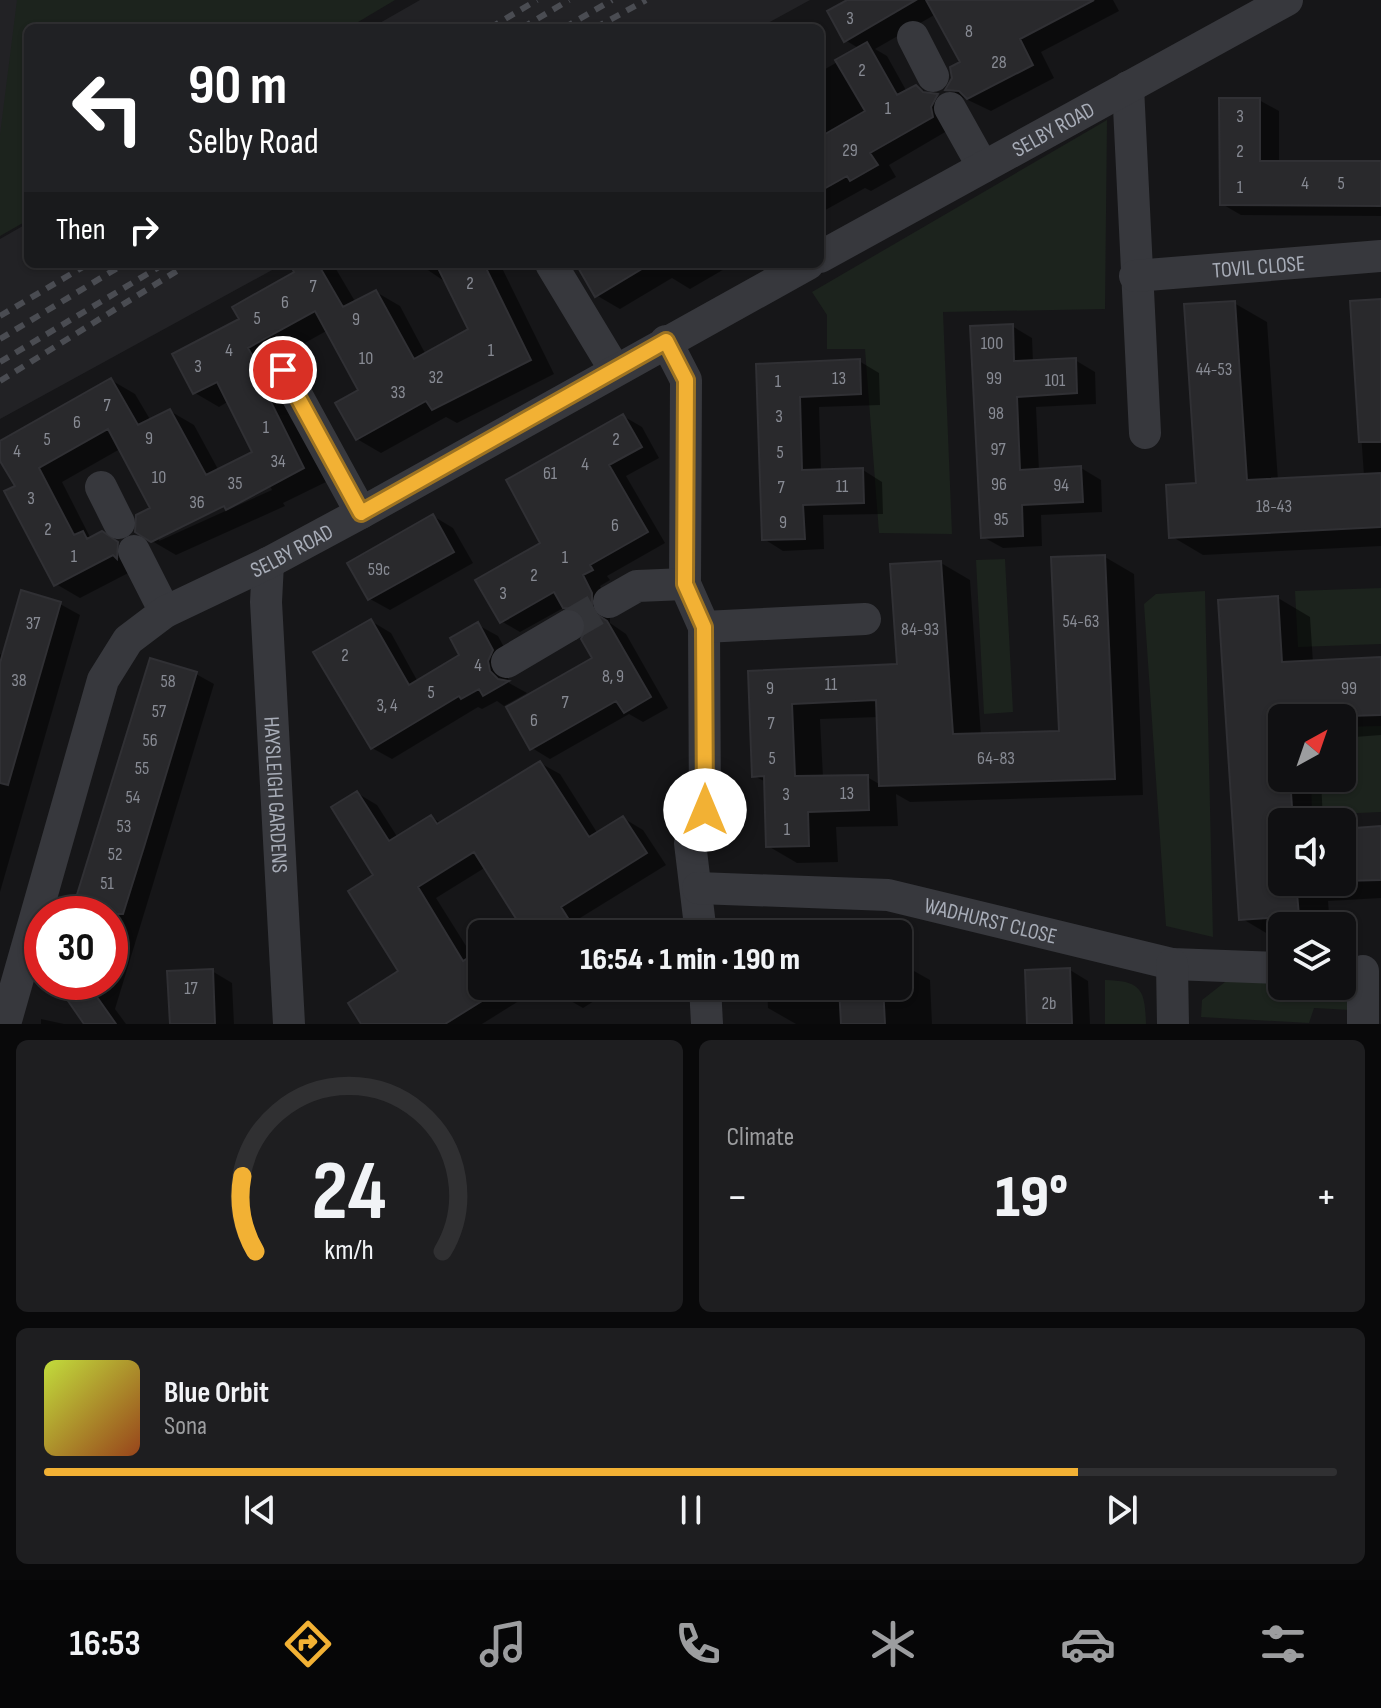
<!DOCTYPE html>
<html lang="en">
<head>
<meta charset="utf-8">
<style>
	body { margin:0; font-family:"Sofia Sans Condensed",sans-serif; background:#1e1e20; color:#f1f3f6; height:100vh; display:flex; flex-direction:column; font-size:30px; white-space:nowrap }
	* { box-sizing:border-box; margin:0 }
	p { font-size:26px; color:#9c9d9f }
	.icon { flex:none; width:44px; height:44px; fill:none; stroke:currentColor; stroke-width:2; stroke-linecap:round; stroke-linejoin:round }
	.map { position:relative; height:1024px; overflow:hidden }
	.details { display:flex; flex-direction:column; gap:16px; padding:16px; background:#09090a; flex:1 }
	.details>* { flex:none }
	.hud { position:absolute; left:24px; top:24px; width:800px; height:244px; border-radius:12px; box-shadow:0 2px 6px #0004,0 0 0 2px #303032; background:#202124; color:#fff; overflow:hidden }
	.needle { width:52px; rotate:40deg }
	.tools { position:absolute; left:1268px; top:704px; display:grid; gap:16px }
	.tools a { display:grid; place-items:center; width:88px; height:88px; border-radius:12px; background:#101012; box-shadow:0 2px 6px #0004,0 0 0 2px #303032; font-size:40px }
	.speed { position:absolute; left:24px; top:896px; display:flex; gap:16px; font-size:40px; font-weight:700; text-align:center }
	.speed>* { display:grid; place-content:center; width:104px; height:104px; border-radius:50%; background:#101012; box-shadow:0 2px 6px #0004,0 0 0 2px #303032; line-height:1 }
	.speed .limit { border:12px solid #d22; background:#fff; color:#111 }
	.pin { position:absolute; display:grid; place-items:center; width:68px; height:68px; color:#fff; margin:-34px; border:4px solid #fff; border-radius:50%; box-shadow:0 2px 8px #0007 }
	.me { position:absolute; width:88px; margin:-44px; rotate:0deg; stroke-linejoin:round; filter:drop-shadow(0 0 6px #0008) }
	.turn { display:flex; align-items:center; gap:28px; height:168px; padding:0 32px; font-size:36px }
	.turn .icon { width:104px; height:104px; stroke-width:2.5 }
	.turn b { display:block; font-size:56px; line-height:68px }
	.then { display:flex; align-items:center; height:76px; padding:0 32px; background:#0003; gap:16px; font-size:30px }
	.big { font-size:60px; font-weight:800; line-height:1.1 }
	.details .tile { flex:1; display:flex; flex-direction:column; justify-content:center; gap:12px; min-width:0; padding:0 28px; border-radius:12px; background:#1e1e20 }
	.details .dial { align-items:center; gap:0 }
	.dial svg { height:208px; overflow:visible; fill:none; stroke:#303032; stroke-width:7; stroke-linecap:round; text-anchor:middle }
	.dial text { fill:#f1f3f6; stroke:none }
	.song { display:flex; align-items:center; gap:24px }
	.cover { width:96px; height:96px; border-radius:12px; background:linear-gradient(135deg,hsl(70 70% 55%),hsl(20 70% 35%)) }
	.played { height:8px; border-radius:4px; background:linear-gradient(90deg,#f2b134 80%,#303032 80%) }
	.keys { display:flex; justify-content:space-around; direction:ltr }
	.heat { display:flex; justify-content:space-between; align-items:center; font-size:44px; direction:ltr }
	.details .tiles { flex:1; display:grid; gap:16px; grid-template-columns:1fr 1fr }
	.tile:last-child { grid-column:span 2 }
	.trip { position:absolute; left:468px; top:920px; width:444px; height:80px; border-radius:12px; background:#101012; box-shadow:0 2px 6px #0004,0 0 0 2px #303032; font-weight:800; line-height:80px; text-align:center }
	.tabs { display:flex; height:128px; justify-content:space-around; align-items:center; background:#060607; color:#9c9d9f }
	.tabs .icon { width:56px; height:56px }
	.tabs .active { color:#f2b134 }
	.tabs b { font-size:36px; color:#f1f3f6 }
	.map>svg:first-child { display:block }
</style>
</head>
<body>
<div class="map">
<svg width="1381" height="1024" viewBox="0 0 1381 1024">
	<rect width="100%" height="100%" fill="#161618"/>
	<!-- built -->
	<path fill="#222225" d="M0,0H18L0,145Z
		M420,0H810L759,28H371Z
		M28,223V264H283L0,419V239Z"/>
	<!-- green -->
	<path fill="#1c231d" d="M17,0H395L348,28H28V220L0,236V135Z
		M1107,120L1105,309L943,312L952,534L879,533L865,349H827V315L812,292Z
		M1005,559L1013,712L984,714L976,560Z
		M1381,588V644L1298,647L1295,591Z
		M1205,591L1213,937L1166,926L1144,604L1156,594Z
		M1381,726V812L1312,815L1311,778H1342V727Z
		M1105,980C1141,981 1145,989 1146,1024H1105Z
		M1343,980L1354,991L1351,1010L1314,1008L1309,1023L1201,1017L1202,1000L1225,982L1282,981V986H1342Z"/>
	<!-- shadow -->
	<path fill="#0007" fill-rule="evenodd" d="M851,0H1113L1119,11L1041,52L1054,78L991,111L947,90L963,63L936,14L875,49L887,56L907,92L916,87L957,107L952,128L889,165L896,177L871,191L865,188L820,213V72L860,49L845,40Z
		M1259,100L1279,111V163L1381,162V216L1241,215L1222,204Z
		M292,264H333L356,303L376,292L400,306L426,355L471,330L444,281L419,264H500L554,374L457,423L446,417L381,453L357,439L361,391L328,330L271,362L326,482L283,503L285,506L176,555L152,541V509L120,449L62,482L91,539L102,534L126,548L136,569L80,598L56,584L17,487L0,457V443L111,380L135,394L151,421L170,411L194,425L219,471L254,453L229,401L219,407L195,393L242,320L297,273ZM270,486L272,490L159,541V537Z
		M578,264H733L690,289L672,278L620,309L596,295Z
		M1381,301V546L1203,555L1171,536L1198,485L1234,303L1267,322L1278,481L1364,476L1352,303Z
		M1012,326L1032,338L1033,362L1075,360L1095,372L1096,404L1036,407L1039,471L1081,468L1101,480L1102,512L1041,515L1042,546L1003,548L983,537Z
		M859,361L879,373L880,405L819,407L821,471L863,470L882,482L883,514L823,515L824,549L783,551L764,539L758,366Z
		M623,416L642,427L659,458L626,476L665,543L607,576L610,580L600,586L610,605V623L626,634L668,708L643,722L629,714L550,759L532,748L594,659L587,618L565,607L520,632L501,621L543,543Z
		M433,516L453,528L473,563L390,610L370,599Z
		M1105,557L1134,574L1143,795L910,802L896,794L898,826L836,827L838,862L797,863L768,846L766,782L754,776L750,673L900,666L941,563L970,580L981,736L1061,733ZM879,717L881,785L867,777H823L820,719Z
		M1278,598L1310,617L1313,663L1381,659V735L1342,738V718H1282V778H1321L1323,822H1282V882H1342V830L1381,829V898L1328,901L1330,926H1282V937H1273L1241,918Z
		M60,604L80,615L0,892V654L4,656Z
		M371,621L391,633L418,682L462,655L478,625L498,636L512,662L507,673L509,683L527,693L504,706L497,701L482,709L478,707L392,759L372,748Z
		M196,674L214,684L115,1009L126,1024H86L69,982H110V914H73Z
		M540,763L560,774L598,834L623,818L643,830L666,865L580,918L589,934H510L523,926L486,867L436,898L473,957L482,951V986H543L482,1024H363L401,972L357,793L377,805L398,838L431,817L442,824Z
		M898,962L930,980L932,1024H796L768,1008L767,986H898Z
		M1070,970L1088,981L1090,1024H1029Z
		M212,971L232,983L234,1024H172Z
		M557,986H618L583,1008L564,997Z
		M41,1019L64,1024H41Z"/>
	<!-- building -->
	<path fill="#29292c" stroke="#303034" stroke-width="2" d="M847,0H916L844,42L827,11Z
		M926,0H1094L1020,39L1033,65L967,99L959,91L945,90L952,78L950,67L960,62Z
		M867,42L897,95L916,85L923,92L938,94L931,107L933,117L870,153L878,165L850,181L847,176L820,191V137L865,111L835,60Z
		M1219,98H1260V161H1381V206L1220,205Z
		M290,264H318L343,307L376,290L414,359L468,329L436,264H484L531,360L432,410L426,401L356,440L335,403L358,390L315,311L248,348L256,362L252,364L304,468L226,510L224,506L151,542L135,532L136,515L150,508L108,429L39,468L74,535L83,531L87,539L102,531L118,542L117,559L113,555L54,586L4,491L15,486L0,461V441L111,378L138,425L170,409L206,475L252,452L217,382L193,394L172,354L239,319L232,307L294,272Z
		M576,264H650L595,297Z
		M1381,299V442H1359L1350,301Z
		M1235,301L1247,480L1381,473V527L1169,538L1166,485L1196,483L1184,304Z
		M1013,324L1014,361L1076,358L1077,393L1017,397L1020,470L1081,466L1083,502L1022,505L1023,536L981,538L970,326Z
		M860,359L861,394L800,397L802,470L863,468L864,503L803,505L805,539L762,540L756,364Z
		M623,414L642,447L609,465L648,532L590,565L593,570L583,575L592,593V611L607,621L651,697L624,713L616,701L530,750L506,707L592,658L581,639L587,627L585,617L577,609L563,608L554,592L500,623L475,580L540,543L506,480Z
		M433,514L454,552L368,600L347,563Z
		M1105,555L1115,779L879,786L876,700L792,704L795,776L868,775L869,810L808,812L809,846L766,847L764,776L752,777L748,671L897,664L890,564L941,561L953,734L1059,731L1051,557Z
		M21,590L61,602L8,785L0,783V663Z
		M1278,596L1282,662L1381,657V715L1282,718V778H1290L1293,822H1282V882H1296L1299,916L1239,920L1218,600Z
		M371,619L409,685L459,655L450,638L478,622L493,650L488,661L490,671L498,679L509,681L483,696L479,689L461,699L459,696L371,749L313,652Z
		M150,658L197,672L144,847L123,914H71Z
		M540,761L589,837L623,816L647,853L561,907L578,934H506L520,925L474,852L418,887L463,961L482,949V986H506L445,1024H361L348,1003L398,971L348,891L373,875L331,807L357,791L389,841L431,815L437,824Z
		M1381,826V880L1342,881V829Z
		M1070,968L1072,1024H1027L1025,970Z
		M213,969L215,1024H170L167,971Z
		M55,982H102L97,997L116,1024H84Z
		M839,986H883L885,1024H841Z"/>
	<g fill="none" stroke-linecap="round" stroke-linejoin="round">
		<!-- street-tunnel -->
		<path stroke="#333438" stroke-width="32" stroke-dasharray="32 16" stroke-linecap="butt" d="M568,626L609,602"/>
		<!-- street -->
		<g stroke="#37383d" stroke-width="32">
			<path d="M913,37L933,76"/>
			<path d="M1128,87L1145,433"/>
			<path d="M950,108L983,167"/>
			<path id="s1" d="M820,257L1287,0"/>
			<path d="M551,264L615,370"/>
			<path id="s2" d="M1135,276L1381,256"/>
			<path d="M666,341L686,380L685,584L704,627L705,810L690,843L701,934"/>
			<path d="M283,370L361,513"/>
			<path d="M101,487L119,523"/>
			<path d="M134,551L165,612"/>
			<path id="s3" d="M268,563L266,602L289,1024"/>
			<path d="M609,602L637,586L685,584"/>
			<path d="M704,627L865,619"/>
			<path d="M507,662L568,626"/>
			<path id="s4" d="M698,888L888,895L1172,964L1282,968"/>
			<path d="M1172,964L1173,1024"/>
			<path d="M705,986L707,1024"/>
			<path id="s5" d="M5,1024L103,680L128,640L165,612L268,563L361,513L808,264"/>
			<path d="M1363,1024V971"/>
		</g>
		<!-- rail -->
		<path stroke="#4a4c52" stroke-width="6" stroke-dasharray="10 8" stroke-linecap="butt" d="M490,28L537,0
			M522,28L569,0
			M564,28L612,0
			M595,28L646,0
			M0,316L88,264
			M0,339L124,264
			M0,362L164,264
			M0,381L188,264"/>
	</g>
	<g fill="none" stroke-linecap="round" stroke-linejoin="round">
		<defs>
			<path id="route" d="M283,370L361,513L666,341L686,380L685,584L704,627L705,810"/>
		</defs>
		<!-- route casing -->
		<use href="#route" stroke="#9d7322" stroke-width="20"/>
		<!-- route -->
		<use href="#route" stroke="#f2b134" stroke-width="14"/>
	</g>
	<g text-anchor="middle" stroke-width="8" stroke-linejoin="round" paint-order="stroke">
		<!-- number labels -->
		<g font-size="18" fill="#888b94">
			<text x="850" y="24">3</text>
			<text x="969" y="37">8</text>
			<text x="999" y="68">28</text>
			<text x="862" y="76">2</text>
			<text x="888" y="114">1</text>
			<text x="1240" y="122">3</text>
			<text x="850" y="156">29</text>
			<text x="1240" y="157">2</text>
			<text x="1305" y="189">4</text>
			<text x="1341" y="189">5</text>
			<text x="1240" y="193">1</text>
			<text x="470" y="289">2</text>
			<text x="313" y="292">7</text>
			<text x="285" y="308">6</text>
			<text x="257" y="324">5</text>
			<text x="356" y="325">9</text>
			<text x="992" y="349">100</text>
			<text x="229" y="356">4</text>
			<text x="491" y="356">1</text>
			<text x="366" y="364">10</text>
			<text x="198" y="372">3</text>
			<text x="1214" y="375">44-53</text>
			<text x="436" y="383">32</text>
			<text x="839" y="384">13</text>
			<text x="994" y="384">99</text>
			<text x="1055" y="386">101</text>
			<text x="778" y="387">1</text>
			<text x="398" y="398">33</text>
			<text x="107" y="411">7</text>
			<text x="996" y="419">98</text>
			<text x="779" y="422">3</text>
			<text x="77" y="428">6</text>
			<text x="266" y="433">1</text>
			<text x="149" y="444">9</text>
			<text x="47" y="445">5</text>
			<text x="616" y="445">2</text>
			<text x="998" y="455">97</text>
			<text x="17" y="457">4</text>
			<text x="780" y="458">5</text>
			<text x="278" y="467">34</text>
			<text x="585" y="470">4</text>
			<text x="550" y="479">61</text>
			<text x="159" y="483">10</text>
			<text x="235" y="489">35</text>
			<text x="999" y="490">96</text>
			<text x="1061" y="491">94</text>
			<text x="842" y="492">11</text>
			<text x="781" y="493">7</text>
			<text x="31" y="504">3</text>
			<text x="197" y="508">36</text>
			<text x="1274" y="512">18-43</text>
			<text x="1001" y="525">95</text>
			<text x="783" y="528">9</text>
			<text x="615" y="531">6</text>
			<text x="48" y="535">2</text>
			<text x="74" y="562">1</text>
			<text x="565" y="563">1</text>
			<text x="379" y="575">59c</text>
			<text x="534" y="581">2</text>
			<text x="503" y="599">3</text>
			<text x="1081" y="627">54-63</text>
			<text x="33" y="629">37</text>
			<text x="920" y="635">84-93</text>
			<text x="345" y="661">2</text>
			<text x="478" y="671">4</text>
			<text x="613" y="682">8, 9</text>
			<text x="19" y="686">38</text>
			<text x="168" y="687">58</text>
			<text x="831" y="690">11</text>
			<text x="770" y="694">9</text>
			<text x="1349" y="694">99</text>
			<text x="431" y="698">5</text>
			<text x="565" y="708">7</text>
			<text x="387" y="711">3, 4</text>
			<text x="159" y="717">57</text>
			<text x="534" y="726">6</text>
			<text x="771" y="729">7</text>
			<text x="150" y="746">56</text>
			<text x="772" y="764">5</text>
			<text x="996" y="764">64-83</text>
			<text x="142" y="774">55</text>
			<text x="847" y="799">13</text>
			<text x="786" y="800">3</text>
			<text x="133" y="803">54</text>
			<text x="124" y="832">53</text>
			<text x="787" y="835">1</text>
			<text x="115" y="860">52</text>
			<text x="107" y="889">51</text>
			<text x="191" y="994">17</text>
			<text x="1049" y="1009">2b</text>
		</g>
		<!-- street labels -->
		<g font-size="22" fill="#a8adb8" stroke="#111113">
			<text dy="8" stroke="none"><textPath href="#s1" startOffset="266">SELBY ROAD</textPath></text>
			<text dy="8" stroke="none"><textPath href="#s2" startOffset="124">TOVIL CLOSE</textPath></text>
			<text dy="8" stroke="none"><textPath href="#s5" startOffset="592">SELBY ROAD</textPath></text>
			<text dy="8" stroke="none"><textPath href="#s3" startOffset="232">HAYSLEIGH GARDENS</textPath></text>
			<text dy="8" stroke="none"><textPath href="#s4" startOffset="296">WADHURST CLOSE</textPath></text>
		</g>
	</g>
</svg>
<div class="tools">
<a><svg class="needle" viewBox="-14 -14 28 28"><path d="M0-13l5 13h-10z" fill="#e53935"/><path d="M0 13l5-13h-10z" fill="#9c9d9f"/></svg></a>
<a><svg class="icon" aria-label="sound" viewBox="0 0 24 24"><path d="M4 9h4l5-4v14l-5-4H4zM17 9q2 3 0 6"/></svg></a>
<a><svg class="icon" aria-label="layers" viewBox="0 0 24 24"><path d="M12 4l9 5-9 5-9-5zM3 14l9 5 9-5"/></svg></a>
</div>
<div class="speed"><div class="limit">30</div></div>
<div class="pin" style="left:283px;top:370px;background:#d93025"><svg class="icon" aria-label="arrive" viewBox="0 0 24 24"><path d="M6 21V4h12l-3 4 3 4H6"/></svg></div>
<svg class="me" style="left:705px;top:810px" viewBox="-20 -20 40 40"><circle r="19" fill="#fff"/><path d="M0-13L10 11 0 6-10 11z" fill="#f2b134"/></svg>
<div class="trip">16:54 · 1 min · 190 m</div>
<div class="hud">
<div class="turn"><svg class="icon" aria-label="left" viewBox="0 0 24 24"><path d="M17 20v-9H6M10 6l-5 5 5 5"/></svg><div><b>90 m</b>Selby Road</div></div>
<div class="then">Then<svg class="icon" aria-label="right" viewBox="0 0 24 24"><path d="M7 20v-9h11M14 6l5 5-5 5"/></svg></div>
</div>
</div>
<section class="details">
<div class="tiles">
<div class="tile dial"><svg viewBox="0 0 100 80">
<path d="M14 69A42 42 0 1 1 86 69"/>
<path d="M14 69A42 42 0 0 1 9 40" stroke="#f2b134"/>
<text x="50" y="56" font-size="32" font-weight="700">24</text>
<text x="50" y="72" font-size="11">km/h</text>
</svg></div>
<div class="tile"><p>Climate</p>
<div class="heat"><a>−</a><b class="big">19°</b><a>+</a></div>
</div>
<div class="tile">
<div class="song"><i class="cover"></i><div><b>Blue Orbit</b><p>Sona</p></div></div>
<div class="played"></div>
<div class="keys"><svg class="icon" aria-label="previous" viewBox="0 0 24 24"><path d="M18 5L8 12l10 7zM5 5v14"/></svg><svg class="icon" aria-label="pause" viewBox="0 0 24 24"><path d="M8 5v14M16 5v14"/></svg><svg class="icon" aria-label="next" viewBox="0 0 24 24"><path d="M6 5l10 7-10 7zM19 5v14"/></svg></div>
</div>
</div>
</section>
<nav class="tabs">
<b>16:53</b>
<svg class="icon active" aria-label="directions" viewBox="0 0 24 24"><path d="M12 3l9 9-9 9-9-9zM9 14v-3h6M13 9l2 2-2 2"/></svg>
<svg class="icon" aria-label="music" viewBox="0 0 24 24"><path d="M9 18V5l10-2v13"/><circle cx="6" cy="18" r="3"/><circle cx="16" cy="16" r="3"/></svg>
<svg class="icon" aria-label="phone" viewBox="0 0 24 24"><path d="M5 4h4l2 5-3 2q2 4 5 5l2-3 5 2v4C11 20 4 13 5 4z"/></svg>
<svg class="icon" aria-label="climate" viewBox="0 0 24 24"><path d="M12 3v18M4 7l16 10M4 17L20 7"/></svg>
<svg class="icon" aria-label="car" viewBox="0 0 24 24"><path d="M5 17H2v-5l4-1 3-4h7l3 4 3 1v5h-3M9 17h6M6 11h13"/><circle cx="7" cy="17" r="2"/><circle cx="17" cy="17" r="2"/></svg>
<svg class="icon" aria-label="filters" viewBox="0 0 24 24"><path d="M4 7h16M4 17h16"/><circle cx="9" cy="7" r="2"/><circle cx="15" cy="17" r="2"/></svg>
</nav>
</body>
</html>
